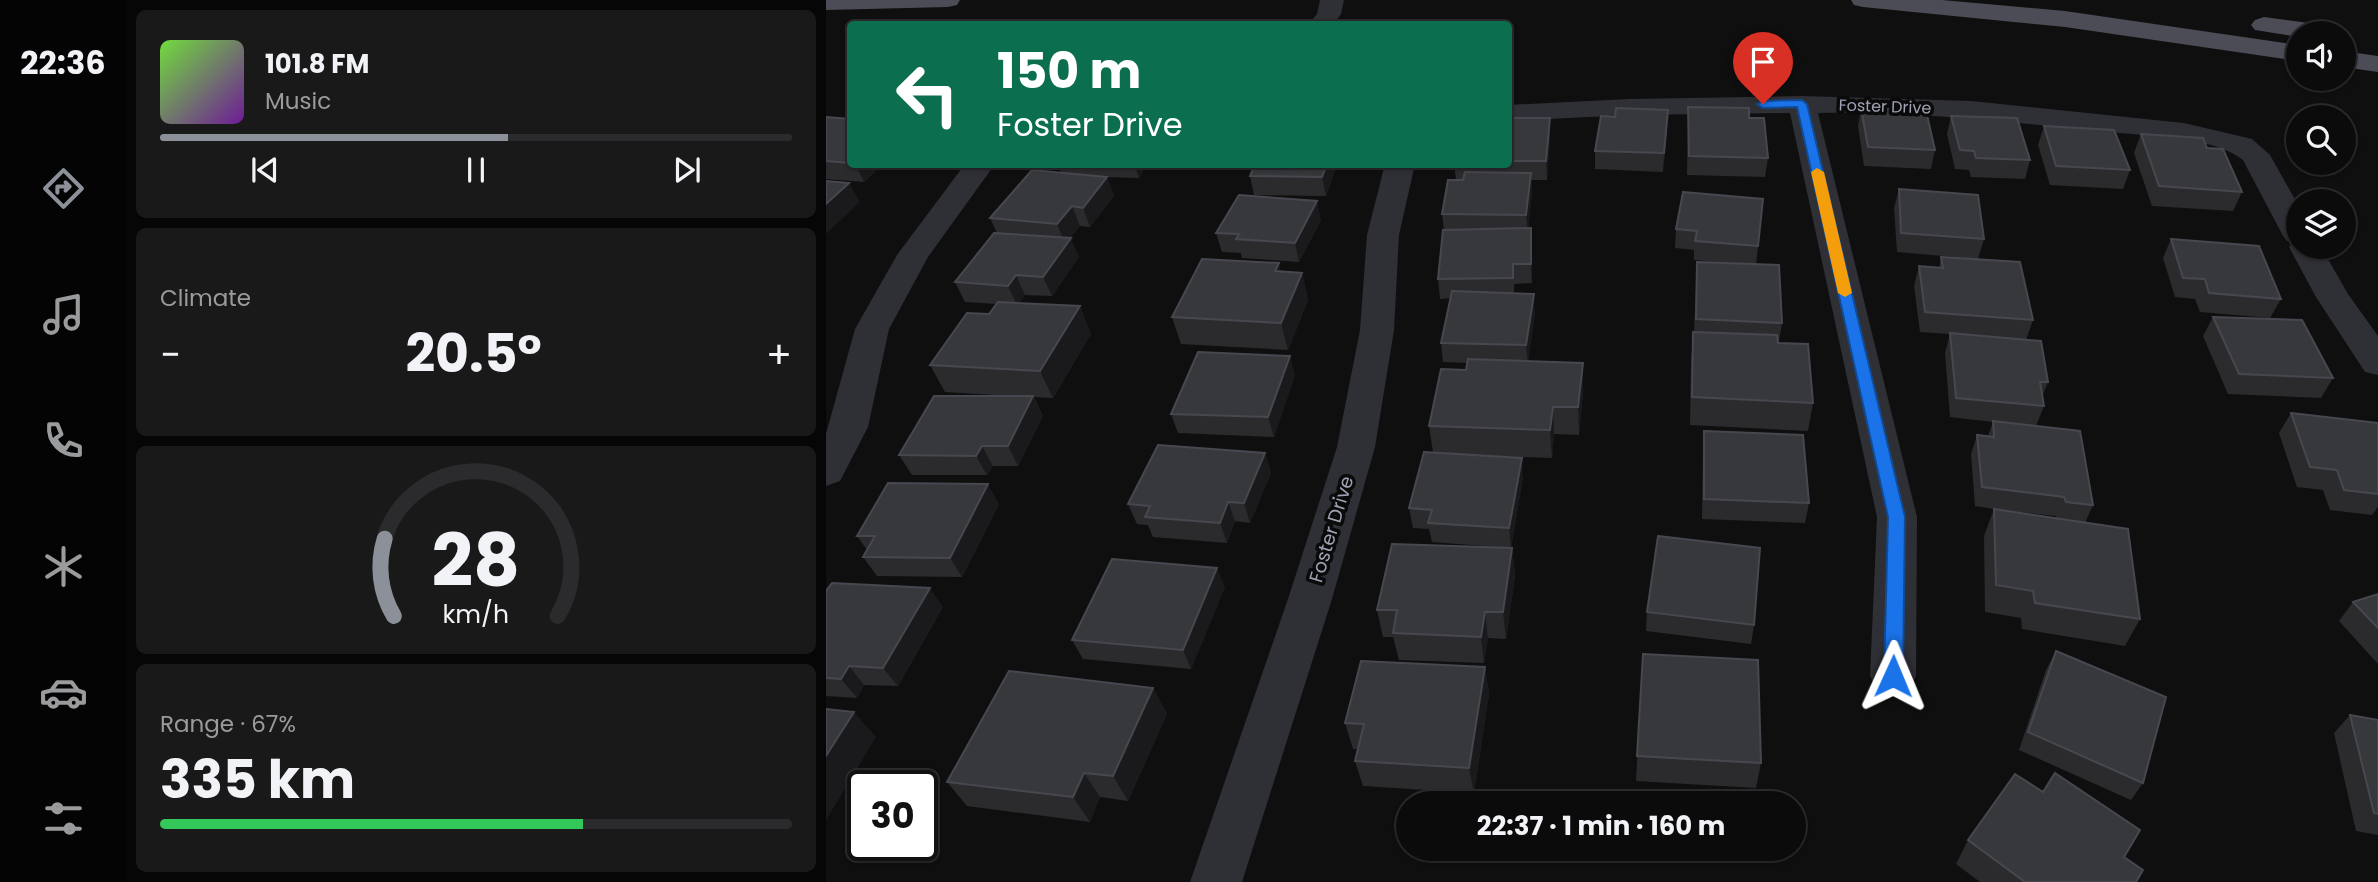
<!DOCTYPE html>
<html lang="en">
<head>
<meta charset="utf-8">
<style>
	body { margin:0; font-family:Poppins,sans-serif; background:#19191a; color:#f1f3f6; height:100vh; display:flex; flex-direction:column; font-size:26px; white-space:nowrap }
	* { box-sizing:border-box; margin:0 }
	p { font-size:23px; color:#9a9b9d }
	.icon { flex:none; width:38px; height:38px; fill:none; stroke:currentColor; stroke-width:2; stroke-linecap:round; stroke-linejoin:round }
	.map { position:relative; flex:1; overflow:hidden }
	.side { display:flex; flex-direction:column; gap:10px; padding:10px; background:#060607; width:700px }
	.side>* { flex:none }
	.banner { position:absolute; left:21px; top:21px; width:665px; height:147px; border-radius:7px; box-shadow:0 2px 5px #0004,0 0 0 2px #2b2b2d; background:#0b6e4f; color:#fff; overflow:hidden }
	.controls { position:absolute; left:1460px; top:21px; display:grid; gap:14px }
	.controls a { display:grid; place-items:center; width:70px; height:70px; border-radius:50%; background:#0b0b0c; box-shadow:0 2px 5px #0004,0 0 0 2px #2b2b2d; font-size:35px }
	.speed { position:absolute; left:21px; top:770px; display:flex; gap:14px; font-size:35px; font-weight:700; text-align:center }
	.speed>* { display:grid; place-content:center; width:91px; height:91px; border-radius:50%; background:#0b0b0c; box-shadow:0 2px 5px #0004,0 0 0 2px #2b2b2d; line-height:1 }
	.speed .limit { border:4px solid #111; border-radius:10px; background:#fff; color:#111 }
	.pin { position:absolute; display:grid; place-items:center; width:60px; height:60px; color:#fff; margin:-72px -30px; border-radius:50% 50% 50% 0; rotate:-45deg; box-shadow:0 0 7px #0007 }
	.pin .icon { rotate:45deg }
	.me { position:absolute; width:77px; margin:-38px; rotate:1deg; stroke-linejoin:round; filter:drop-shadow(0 0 5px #0008) }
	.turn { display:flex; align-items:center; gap:24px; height:147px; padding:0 35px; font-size:32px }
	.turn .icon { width:91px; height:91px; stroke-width:2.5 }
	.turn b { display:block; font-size:49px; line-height:60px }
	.big { font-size:52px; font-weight:700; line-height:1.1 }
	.side .widget { flex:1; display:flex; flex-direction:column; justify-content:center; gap:10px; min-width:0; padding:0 24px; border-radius:10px; background:#19191a }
	.side .dial { align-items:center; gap:0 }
	.dial svg { height:182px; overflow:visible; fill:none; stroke:#2b2b2d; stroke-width:7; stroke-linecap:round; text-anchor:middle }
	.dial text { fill:#f1f3f6; stroke:none }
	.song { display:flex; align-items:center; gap:21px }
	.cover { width:84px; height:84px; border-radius:10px; background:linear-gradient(135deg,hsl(100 70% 55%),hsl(280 70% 35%)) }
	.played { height:7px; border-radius:4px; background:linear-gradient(90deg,#8c9099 55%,#2b2b2d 55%) }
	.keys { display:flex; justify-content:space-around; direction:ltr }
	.heat { display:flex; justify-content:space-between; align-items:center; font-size:38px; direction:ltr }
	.charge { height:10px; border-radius:5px; background:linear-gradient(90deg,#34c759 67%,#2b2b2d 0) }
	.trip { position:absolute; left:570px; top:791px; width:410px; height:70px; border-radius:35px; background:#0b0b0c; box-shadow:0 2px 5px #0004,0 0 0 2px #2b2b2d; font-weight:700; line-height:70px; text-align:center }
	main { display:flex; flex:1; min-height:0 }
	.dock { display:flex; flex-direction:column; width:126px; justify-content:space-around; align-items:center; background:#040405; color:#9a9b9d }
	.dock .icon { width:49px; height:49px }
	.dock .current { color:#8c9099 }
	.dock b { font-size:32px; color:#f1f3f6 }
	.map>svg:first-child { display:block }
</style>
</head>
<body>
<main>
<nav class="dock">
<b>22:36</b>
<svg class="icon current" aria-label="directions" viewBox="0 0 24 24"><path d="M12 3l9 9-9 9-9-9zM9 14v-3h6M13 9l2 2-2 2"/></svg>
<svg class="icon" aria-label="music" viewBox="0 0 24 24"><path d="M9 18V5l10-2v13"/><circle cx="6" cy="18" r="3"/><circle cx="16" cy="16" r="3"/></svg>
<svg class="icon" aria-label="phone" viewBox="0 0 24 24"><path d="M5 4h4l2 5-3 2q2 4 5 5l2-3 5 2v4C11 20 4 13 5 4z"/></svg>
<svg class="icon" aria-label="climate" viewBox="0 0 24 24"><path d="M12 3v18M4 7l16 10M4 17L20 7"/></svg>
<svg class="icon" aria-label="car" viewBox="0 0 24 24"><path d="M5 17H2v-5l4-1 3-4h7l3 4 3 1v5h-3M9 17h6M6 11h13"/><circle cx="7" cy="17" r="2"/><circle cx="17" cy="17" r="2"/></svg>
<svg class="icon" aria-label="filters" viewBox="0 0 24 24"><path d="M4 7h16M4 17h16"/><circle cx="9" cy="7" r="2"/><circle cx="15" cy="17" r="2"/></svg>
</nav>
<section class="side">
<div class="widget">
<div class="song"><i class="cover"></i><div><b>101.8 FM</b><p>Music</p></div></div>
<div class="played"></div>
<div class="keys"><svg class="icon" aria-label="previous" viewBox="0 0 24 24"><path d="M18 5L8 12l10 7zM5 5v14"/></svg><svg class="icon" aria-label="pause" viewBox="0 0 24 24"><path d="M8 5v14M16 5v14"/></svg><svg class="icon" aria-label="next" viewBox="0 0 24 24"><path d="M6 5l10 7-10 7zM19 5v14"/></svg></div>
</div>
<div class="widget"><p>Climate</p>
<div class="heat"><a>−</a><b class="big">20.5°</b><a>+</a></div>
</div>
<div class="widget dial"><svg viewBox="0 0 100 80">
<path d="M14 69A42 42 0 1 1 86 69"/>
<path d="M14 69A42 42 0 0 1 10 35" stroke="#8c9099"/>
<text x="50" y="56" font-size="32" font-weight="700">28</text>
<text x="50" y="72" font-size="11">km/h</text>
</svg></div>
<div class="widget"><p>Range · 67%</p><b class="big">335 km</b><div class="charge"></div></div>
</section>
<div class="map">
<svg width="1552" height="882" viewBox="0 0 1552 882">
	<rect width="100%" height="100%" fill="#0f0f10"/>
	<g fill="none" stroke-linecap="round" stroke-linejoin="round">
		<!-- minor -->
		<path fill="#2f3035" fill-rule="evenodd" d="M494,0H518L515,14L508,24H483L491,14Z
			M976,96L1146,101L1358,123L1426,139L1444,155L1472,205V247H1495L1522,294L1552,336V375L1539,372L1490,297L1463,247L1466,242L1461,241L1456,234L1417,160C1387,136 1320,136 1282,132C1185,122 1089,111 992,113L1091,517L1090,676L1083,690L1067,696L1051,690L1044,676L1051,517L964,113L803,115L682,121V105L803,99Z
			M139,164H169L102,257L63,329L42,427L14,481L0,486V434L29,329L71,255Z
			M559,164H589L573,235L568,330L549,447L506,599L416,882H364L462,599L511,447L534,330L541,235Z"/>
		<!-- major -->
		<path fill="#4b4c55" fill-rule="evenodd" d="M0,0H134L131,5L122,7L0,10Z
			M1025,0H1116L1239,11L1472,45V61L1239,27L1037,7L1028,5Z
			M1438,17L1498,25L1507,28L1511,33H1472V37L1429,30L1425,25L1429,20Z
			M1517,51L1552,56V72L1517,67Z"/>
	</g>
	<!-- wall -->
	<path fill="#2b2b2e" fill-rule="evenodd" d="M862,107L923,118L942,158L939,177L861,175Z
		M1035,108L1083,114L1109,150L1105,169L1038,166L1032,126Z
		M1125,116L1204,160L1199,179L1145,177L1143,170L1129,169L1121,134Z
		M0,117L24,119V164H57L38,182L0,179Z
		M789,117L841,129L837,172L769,169V151Z
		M682,118L724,137L721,180H705L706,192L702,228H705L706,283L688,284V293L709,313L702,361L757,391L753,435L728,434L726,458L663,456L697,477L685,548L606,542L603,529L587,528L583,508L607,452L603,426L640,370L642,363L617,362L615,343L624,298L614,299L612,279L618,230L616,214L637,180V179H630L628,164H682Z
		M1218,126L1304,170L1297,189L1224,185L1212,145Z
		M1315,134L1381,148L1416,192L1407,211L1326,206L1308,153Z
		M232,164H321L313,178L281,177L288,196L264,227L254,226L244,238L253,257L226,296L199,295L193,303L254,306L265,334L227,398L208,397L217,416L192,466H167L161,475H86L73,455L186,396L119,392L104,365L163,314L171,304L139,302L129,282L171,233L164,218L235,173Z
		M511,164L500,196L428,195L424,176Z
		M1073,189L1158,239L1152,259L1071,252L1068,208Z
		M937,199L930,265L956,323L953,342H952L987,403L982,431L864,425L865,359L868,332L871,262L903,263L868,260V250L849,248L850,229Z
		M495,220L473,262L416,258L415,253L396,252L390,233Z
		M1345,239L1455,299L1444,318L1374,312L1369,299L1349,297L1337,258Z
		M1115,257L1207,320L1200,340L1222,382L1216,397L1218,406L1210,426L1267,505L1259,523L1314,619L1299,646L1196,629L1195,618L1159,612L1158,536L1168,509L1149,506L1145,454L1151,435L1162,436L1167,422L1124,417L1119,353L1124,334L1094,332L1088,286L1093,266L1113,268ZM1175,510L1230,516V518Z
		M455,272L476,273L482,300L462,350L355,344L346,317Z
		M1387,317L1507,378L1495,398L1402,394L1377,336Z
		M469,375L448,437L352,433L345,414Z
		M1465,413L1552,423V507L1546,515L1504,510L1497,490L1471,487L1453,433Z
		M878,431L983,503L979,523L876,519L877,450Z
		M439,453L445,473L424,523L409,521L401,543L327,537L322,525L311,524L302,504Z
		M173,504L136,577L51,576L37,557L41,550L31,536Z
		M686,548L689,576L680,639L662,638L658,663L573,660L567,637H557L551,610Z
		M399,587L365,669L257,659L246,640Z
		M0,591L117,607L72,686L38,685L31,698L0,696Z
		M1552,594V664L1513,621L1527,602Z
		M821,612L928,625L925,644L820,631Z
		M1230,651L1317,783L1305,800L1193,750L1220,670Z
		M817,654L935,763L930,788L810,781Z
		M659,667L663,694L648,793L537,786L529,761L532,749H527L519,723Z
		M327,688L341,714L302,801L274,797L264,822L141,806L121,782Z
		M1524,715L1552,720V835L1530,831L1508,733Z
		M1142,840L1298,857L1310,882H1154L1130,864Z"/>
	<!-- shaded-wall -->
	<path fill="#1a1a1c" d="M842,110L841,129L837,172L838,153Z
		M724,118V137L721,180L720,161Z
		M29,164H57L38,182Z
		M308,164H321L313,178Z
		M501,164H511L500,196L496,177Z
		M705,173L706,192L702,234L700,215Z
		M281,177L288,196L264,227L257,208Z
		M23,183L34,202L0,234V204Z
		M491,201L495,220L473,262L469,243Z
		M246,206L254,226L239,244L231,224Z
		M705,228L706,247V283L705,264Z
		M245,238L253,257L226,296L217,277Z
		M453,263L459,291L449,271Z
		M476,273L482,300L462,350L455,323Z
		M190,275L199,295L191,305L182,286Z
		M708,294L709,313L702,365L700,345Z
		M254,306L265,334L227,398L214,371Z
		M464,356L469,375L448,437L442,417Z
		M757,363V391L753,435L752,407Z
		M207,396L217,416L192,466L182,446Z
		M727,407L728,434L726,458L724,430Z
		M156,446L167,466L161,475L150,456Z
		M439,453L445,473L424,523L418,503Z
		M696,458L697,477L685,548L683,528Z
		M162,484L173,504L136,577L124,558Z
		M402,502L409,521L401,543L394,523Z
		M686,548L689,576L680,639L677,612Z
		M391,568L399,587L365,669L357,650Z
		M104,588L117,607L72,686L57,668Z
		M659,612L662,638L658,663L655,637Z
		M23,666L38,685L31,698L15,679Z
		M659,667L663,694L648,793L643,768Z
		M327,688L341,714L302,801L287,776Z
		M28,712L50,737L0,820V756Z
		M258,773L274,797L264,822L247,797Z"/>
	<!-- building -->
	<path fill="#37383c" stroke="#47484f" stroke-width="2" d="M862,107L923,108V118H938L942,158L863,156Z
		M790,108L842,110L838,153L769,151L775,116L789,117Z
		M1035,108L1081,109L1083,114L1101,115L1109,150L1042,147Z
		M1125,116L1191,118L1204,160L1150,158L1148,151L1134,150Z
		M0,117L24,119V163L0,161Z
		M682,118H724L720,161H682Z
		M1218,126L1288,130L1304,170L1230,166Z
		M1315,134L1377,138L1381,148L1397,149L1416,192L1333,186Z
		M429,164H501L496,177L424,176Z
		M206,170L281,177L257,208L246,206L231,224L164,218Z
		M639,172L705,173L700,215L616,214L622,180H637Z
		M0,181L23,183L0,204Z
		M1073,189L1152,195L1158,239L1075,233Z
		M857,192L937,199L932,246L869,241L871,231L850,229Z
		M413,195L491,201L469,243L410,239L413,234L390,233Z
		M705,228V264H687V278L612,279L617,230Z
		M168,233L245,238L217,277L190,275L182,286L129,282Z
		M1345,239L1433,246L1455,299L1383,293L1379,279L1357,278Z
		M1115,257L1194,262L1207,320L1099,312L1093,266L1117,268Z
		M376,259L453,263L449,271L476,273L455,323L346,317Z
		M871,262L953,265L956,323L870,319Z
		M626,291L708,294L700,345L615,343Z
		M172,302L254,306L214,371L104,365L141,313L163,314Z
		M1387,317L1476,320L1507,378L1413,374Z
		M867,332L951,335L952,343L982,344L987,403L866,397Z
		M1124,333L1215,341L1222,382H1214L1218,406L1130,398Z
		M372,352L464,356L442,417L345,414Z
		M642,359L757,363L752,407H727L724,430L603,426L615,369L640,370Z
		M108,396H207L182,446H156L150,456L73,455Z
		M1465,413L1552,423V494L1518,490L1511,470L1484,467Z
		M1167,421L1254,431L1267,505L1240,502L1238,497L1156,487L1151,435L1168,437Z
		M878,431L977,435L983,503L878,499Z
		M332,445L439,453L418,503L402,502L394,523L319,517L324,506L302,504Z
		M598,452L696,458L683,528L602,523L606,510L583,508Z
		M62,483L162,484L124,558L37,557L49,536H31Z
		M1168,509L1302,529L1314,619L1209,603L1207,591L1170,585Z
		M832,536L934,548L928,625L821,612Z
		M566,544L686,548L677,612H659L655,637L567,633L571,610H551Z
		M286,559L391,568L357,650L246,640Z
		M6,583L104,588L57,668L23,666L15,679L0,678V591Z
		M1552,594V628L1527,602Z
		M1230,651L1340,697L1317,783L1202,732Z
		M817,654L932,660L935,763L811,756Z
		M535,661L659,667L643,768L529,761L538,724L519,723Z
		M183,671L327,688L287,776L258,773L247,797L121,782Z
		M0,709L28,712L0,756Z
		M1524,715L1552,720V814L1548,813Z
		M1229,773L1314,830L1298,857L1317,870L1310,882H1199L1142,840L1189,774L1217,792Z"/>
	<!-- route -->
	<path fill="#1a73e8" stroke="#114b97" stroke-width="2" d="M976,100L981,104L1079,517L1077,676L1074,681L1067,684L1060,681L1058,676L1062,517L971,107L937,108L931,104L937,101Z"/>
	<!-- slow -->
	<path fill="#f59e0b" d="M991,168L998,172L1026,293L1019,297L1012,293L985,172Z"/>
	<g text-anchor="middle" stroke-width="7" stroke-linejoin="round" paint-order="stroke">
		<!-- far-street labels -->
		<g font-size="16" fill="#9ea2b3" stroke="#0a0a0b">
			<text transform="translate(1059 106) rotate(2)" y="6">Foster Drive</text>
		</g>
		<!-- street labels -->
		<g font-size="19" fill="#9ea2b3" stroke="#0a0a0b">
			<text transform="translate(505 529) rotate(-73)" y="7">Foster Drive</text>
		</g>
	</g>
</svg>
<div class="controls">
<a><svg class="icon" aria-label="sound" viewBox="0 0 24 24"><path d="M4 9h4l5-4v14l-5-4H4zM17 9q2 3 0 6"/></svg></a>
<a><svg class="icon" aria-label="search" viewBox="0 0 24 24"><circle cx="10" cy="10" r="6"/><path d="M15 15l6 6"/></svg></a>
<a><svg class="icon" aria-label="layers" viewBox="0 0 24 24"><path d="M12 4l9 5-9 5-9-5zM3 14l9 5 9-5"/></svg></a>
</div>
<div class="speed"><div class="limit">30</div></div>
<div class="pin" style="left:937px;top:104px;background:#d93025"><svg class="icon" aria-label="arrive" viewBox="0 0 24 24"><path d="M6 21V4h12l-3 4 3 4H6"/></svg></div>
<svg class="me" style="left:1067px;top:676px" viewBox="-20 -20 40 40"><path d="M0-17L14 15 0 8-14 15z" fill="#1a73e8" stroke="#fff" stroke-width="4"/></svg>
<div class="trip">22:37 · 1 min · 160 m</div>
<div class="banner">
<div class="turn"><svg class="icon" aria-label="left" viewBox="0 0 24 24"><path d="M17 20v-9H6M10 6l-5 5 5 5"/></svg><div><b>150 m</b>Foster Drive</div></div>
</div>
</div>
</main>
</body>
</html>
